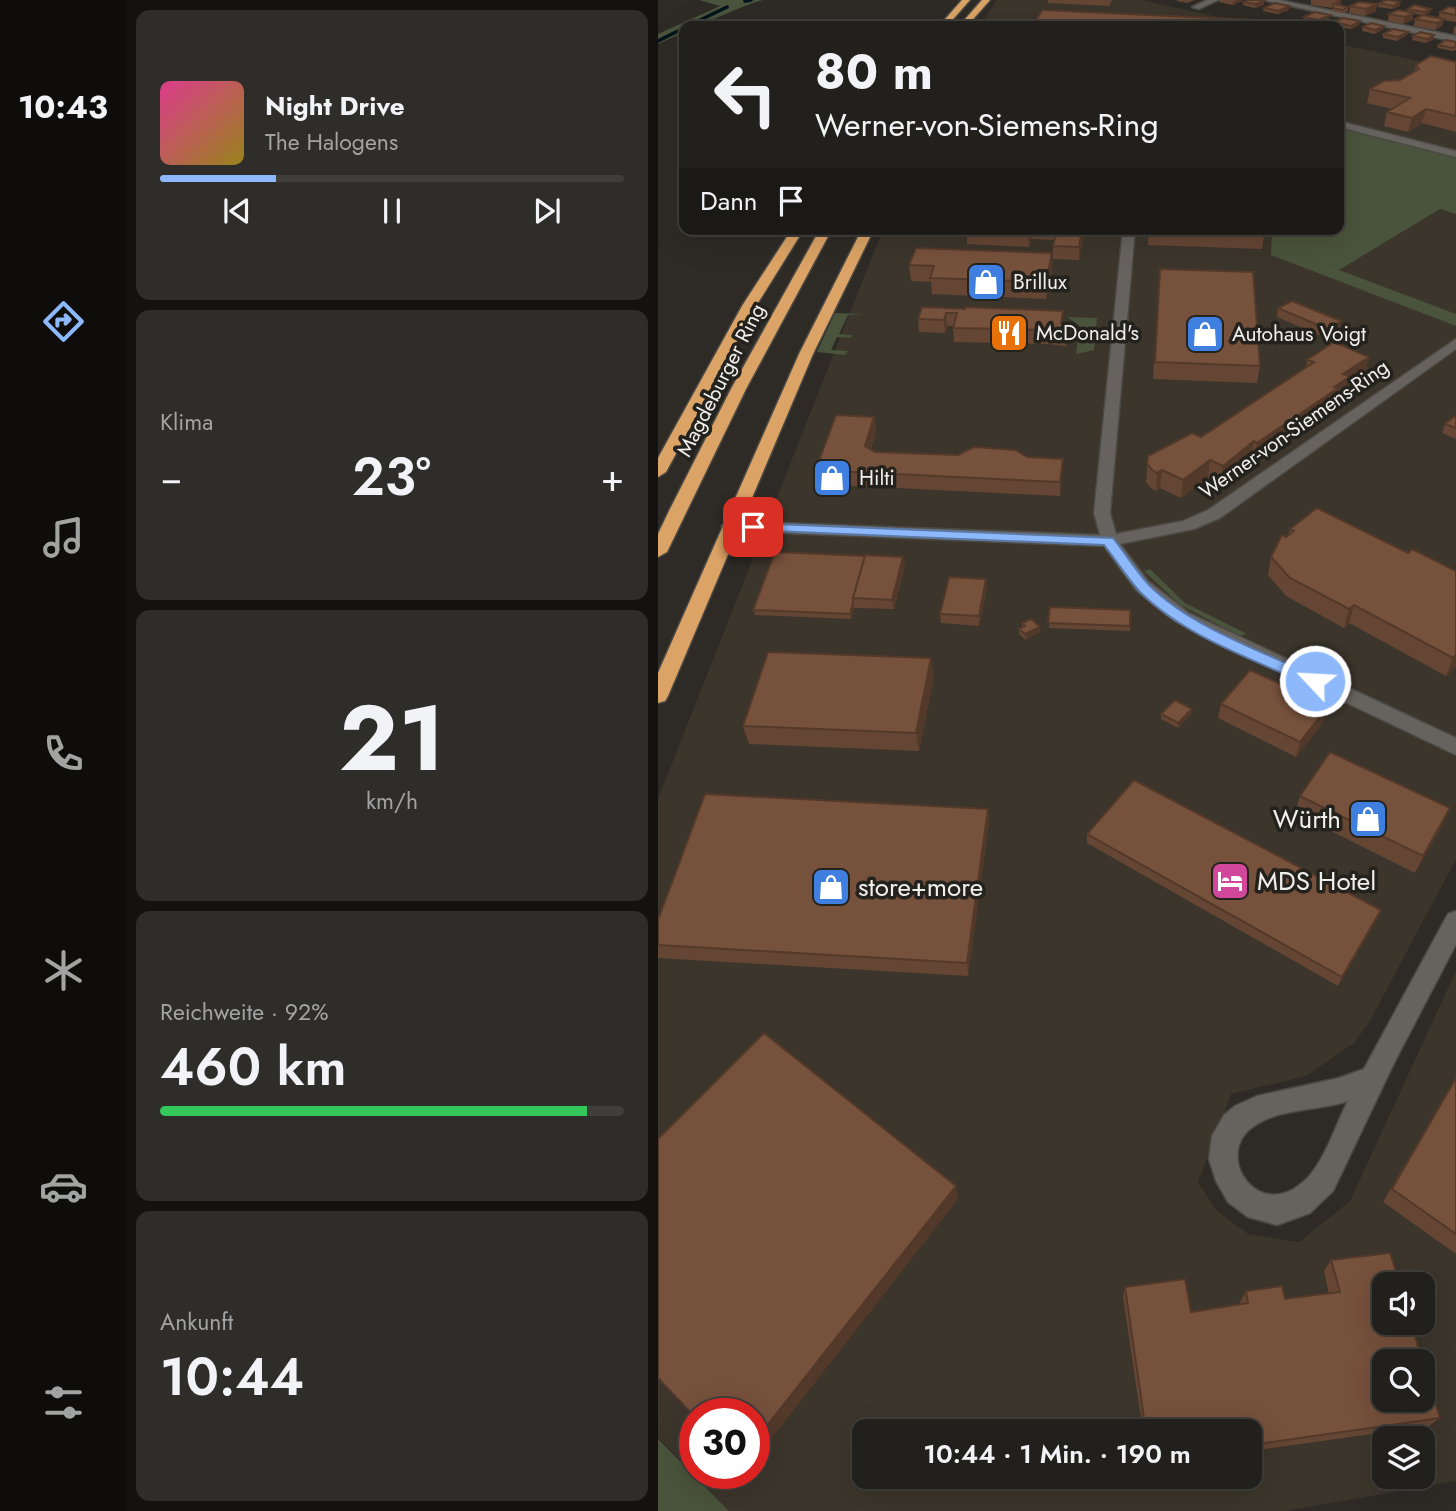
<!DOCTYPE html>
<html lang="de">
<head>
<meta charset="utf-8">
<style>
	body { margin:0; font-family:Jost,sans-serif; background:#2e2d29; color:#f1f3f6; height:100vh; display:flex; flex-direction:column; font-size:26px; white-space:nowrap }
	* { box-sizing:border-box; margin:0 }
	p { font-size:23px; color:#a2a3a3 }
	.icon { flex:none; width:38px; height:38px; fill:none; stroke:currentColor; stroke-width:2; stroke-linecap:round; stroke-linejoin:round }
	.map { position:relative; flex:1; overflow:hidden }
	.sheet { display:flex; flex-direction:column; gap:10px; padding:10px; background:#13120f; width:532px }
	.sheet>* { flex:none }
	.banner { position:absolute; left:21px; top:21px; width:665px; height:214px; border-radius:14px; box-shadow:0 7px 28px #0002,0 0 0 2px #3f3e3b; background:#22201c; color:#f1f3f6; overflow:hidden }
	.tools { position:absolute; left:714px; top:1272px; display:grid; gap:14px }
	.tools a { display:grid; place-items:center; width:63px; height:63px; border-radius:14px; background:#22201c; box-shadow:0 7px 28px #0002,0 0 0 2px #3f3e3b; font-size:35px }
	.speed { position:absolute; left:21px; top:1398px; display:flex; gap:14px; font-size:35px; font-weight:700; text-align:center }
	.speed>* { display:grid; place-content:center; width:91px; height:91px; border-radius:50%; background:#22201c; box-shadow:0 7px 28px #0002,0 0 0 2px #3f3e3b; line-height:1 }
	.speed .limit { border:10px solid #d22; background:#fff; color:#111 }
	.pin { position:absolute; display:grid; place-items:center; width:60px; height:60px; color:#fff; margin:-30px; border-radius:14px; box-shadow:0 4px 10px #0006 }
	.me { position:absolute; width:77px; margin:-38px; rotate:295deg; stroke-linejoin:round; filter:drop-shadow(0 0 5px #0008) }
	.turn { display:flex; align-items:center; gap:24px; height:147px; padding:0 21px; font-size:32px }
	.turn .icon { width:91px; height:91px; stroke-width:2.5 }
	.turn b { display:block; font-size:49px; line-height:60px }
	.then { display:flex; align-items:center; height:66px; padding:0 21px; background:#0003; gap:14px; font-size:26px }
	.big { font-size:52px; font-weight:600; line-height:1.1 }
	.sheet .widget { flex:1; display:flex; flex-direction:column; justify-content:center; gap:10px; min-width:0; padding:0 24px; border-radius:14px; background:#2e2d29 }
	.sheet .dial { align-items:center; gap:0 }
	.dial b { font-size:91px; line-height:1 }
	.song { display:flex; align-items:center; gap:21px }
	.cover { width:84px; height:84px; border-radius:10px; background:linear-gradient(135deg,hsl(330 70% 55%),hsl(50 70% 35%)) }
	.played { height:7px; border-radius:4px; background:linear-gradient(90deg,#8db9fc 25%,#3f3e3b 25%) }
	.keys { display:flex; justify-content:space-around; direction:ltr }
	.heat { display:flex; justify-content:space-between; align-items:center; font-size:38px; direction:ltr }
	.charge { height:10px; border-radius:5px; background:linear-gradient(90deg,#34c759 92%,#3f3e3b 0) }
	.trip { position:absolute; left:194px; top:1419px; width:410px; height:70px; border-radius:14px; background:#22201c; box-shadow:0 7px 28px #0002,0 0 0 2px #3f3e3b; font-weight:600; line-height:70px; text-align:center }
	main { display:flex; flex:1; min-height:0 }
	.tabs { display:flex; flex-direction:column; width:126px; justify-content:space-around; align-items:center; background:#0e0d0b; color:#a2a3a3 }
	.tabs .icon { width:49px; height:49px }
	.tabs .on { color:#8db9fc }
	.tabs b { font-size:32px; color:#f1f3f6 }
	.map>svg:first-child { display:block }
</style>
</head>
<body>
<main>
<nav class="tabs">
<b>10:43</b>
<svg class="icon on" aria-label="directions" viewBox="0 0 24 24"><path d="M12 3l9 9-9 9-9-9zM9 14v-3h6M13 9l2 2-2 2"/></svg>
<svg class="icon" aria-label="music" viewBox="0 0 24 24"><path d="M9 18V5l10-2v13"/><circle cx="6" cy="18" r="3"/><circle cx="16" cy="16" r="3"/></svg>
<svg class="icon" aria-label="phone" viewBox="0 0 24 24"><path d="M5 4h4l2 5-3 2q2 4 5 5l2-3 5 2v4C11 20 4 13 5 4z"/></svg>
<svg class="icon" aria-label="climate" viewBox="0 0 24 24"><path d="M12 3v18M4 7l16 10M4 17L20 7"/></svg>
<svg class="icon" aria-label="car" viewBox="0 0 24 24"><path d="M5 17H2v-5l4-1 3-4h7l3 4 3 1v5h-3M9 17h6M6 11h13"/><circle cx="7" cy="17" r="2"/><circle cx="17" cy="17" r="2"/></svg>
<svg class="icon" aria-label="filters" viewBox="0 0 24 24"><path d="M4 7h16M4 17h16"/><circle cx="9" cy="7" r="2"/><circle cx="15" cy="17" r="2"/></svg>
</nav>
<section class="sheet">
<div class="widget">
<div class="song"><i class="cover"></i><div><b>Night Drive</b><p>The Halogens</p></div></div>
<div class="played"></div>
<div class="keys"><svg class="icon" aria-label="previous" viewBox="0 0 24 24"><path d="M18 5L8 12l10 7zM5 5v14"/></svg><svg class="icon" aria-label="pause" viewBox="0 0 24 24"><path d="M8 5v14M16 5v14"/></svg><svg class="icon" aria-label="next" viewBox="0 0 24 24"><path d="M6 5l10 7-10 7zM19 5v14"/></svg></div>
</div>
<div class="widget"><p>Klima</p>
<div class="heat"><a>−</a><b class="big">23°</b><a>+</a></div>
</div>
<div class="widget dial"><b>21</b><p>km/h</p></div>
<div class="widget"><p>Reichweite · 92%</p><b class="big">460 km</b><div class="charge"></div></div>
<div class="widget"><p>Ankunft</p><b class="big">10:44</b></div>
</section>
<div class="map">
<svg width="798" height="1511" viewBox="0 0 798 1511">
	<rect width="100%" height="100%" fill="#2e2b26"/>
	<!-- built -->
	<path fill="#3b352b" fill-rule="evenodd" d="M339,0H483L602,26H321Z
		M681,44L798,69V859L712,1021L696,1043L648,1076L573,1094L540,1182L559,1211L590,1234L641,1242L692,1201L798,971V1481L628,1511H71L0,1438V799L225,229H681ZM726,1284H765V1323H726ZM726,1362H765V1400H726ZM37,1414H96V1474H37ZM206,1432H592V1477H206ZM726,1438H765V1477H726Z"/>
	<!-- green -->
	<path fill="#4a533b" d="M41,0H105C80,6 50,26 26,26V32L0,44V34L62,6Z
		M681,128L798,157V214L782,209L681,270L798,314V326L613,255L614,229H681Z
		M177,313L206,314L190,315L181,334L194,335L193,338L179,337L173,350L190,351L187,355L159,352Z
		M409,317L439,318L436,350L418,354L422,326Z
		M492,569L527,603L589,634L581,636L521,604L486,571Z
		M0,1438V1439L71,1511H0Z"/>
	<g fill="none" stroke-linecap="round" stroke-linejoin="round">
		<!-- stream -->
		<path stroke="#00131c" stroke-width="3.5" d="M87,1L93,0
			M30,26L69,7
			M0,41L26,28"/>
		<defs>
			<path id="street" d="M549,0H560L541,9L534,7Z
				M605,0H621L798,36V42Z
				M681,121L798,151V157L681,127Z
				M465,229H477L452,513L458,534L525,521L550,510L798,339V349L562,518L536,529L462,544L490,581L531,613L798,738V755L517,621L478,590L446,546L72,531L63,526L72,521L442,535L436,513Z
				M798,911V944L736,1063L675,1191L652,1213L619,1225L590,1217L570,1202L558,1181L551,1159L554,1136L566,1115L577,1106L599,1096L681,1078L706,1069L790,914ZM690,1101C678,1124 669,1154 653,1174C604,1231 552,1155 596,1126C621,1108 661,1111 690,1101Z"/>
			<path id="highway" d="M304,0H312L289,26H281Z
				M324,0H332L309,26H301Z
				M134,229H146L98,306L8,472L0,477V458L84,306Z
				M162,229H174L88,389L9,552L0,557V534L11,511L73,389Z
				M204,229H216L155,354L10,696L7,701L0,703V673L141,354Z"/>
		</defs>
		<!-- street casing -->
		<use href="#street" stroke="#4b4944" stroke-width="3"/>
		<!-- highway casing -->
		<use href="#highway" stroke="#4b4944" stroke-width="3"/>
		<!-- street -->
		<use href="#street" fill="#66625d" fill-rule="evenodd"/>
		<!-- highway -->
		<use href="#highway" fill="#dba365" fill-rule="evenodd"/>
	</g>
	<!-- wall -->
	<path fill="#654634" d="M390,0H454L451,6L390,3Z
		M519,0H537L529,3L519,1Z
		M561,0H585L575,5L561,2Z
		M653,0H683L682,6L690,7V11L685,13L674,11L675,8L653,5Z
		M606,1V5L597,8L585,5L586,2Z
		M742,2V6L734,9L720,7L721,3Z
		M719,4L718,11L707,16L691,13L692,6Z
		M631,6V10L620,14L605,11L606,8Z
		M798,8V22L786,20L784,26L777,30L756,26L757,19L765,15L756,14L754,20L745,24L730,21L731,14L749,12L750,9H773L772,12L766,15L780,18L782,12Z
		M646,17L671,18L661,23L646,20Z
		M702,21L701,25L693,29L675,26L676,22Z
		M798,26V35L795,34L796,27Z
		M705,27L725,29L717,34L704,31Z
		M750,32L749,35L739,41L725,38V34Z
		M776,35V39L768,43L754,40L755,36Z
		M798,42V50L795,51L780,48V45Z
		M798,62V132L764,123L750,132L726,126L729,112L734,109L709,103L712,89L742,80L756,72L758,65Z
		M309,229H426V234L421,260L395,259V246L397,240L373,239L371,247L309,244Z
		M491,229L606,236L604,249L490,245Z
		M394,253V270L388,299L274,294L273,282L253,281L251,265Z
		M502,269L602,366L599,383L495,379Z
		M264,307L410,324L408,346L391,344L296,342L295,326H289L287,333L261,332L260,319Z
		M620,308L683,321L681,330L668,338L619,317Z
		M711,357L707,374L689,387L687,394L677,401L676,406L596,461L593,459L562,484L550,478L523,498L502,488L498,491L493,488L488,482L490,456L543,437L648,368L649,360Z
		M798,415V439L784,433L787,424Z
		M216,417L218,431L213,449L217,452L405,459L404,473L402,496L176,485L166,478L162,458Z
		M632,529L750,553L798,571V666L788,676L691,623L686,628L628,596L610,575L613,557L630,535Z
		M247,566L236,609L196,608L193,619L97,615L95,610Z
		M329,589L321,626L283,623L282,614Z
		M392,607L472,610V631L391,628Z
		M364,623L382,632L368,640L361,634V629L364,628Z
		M276,677L261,751L91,744L85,726Z
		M563,704L666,721L638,757L560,718Z
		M503,714H533L520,728L503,719Z
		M642,796L792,808L784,826L757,873L637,813Z
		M330,809L331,822L310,976L0,958V920Z
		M429,834L723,910L719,919L680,986L429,843Z
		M798,1078V1254L725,1202L789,1092Z
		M673,1260L782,1418L771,1426L592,1451V1432H485L465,1297L467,1287L533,1312L583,1305L582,1302L588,1291L627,1299L671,1294L666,1271Z"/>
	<!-- shaded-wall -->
	<path fill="#53392a" d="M579,0H585L575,5V2Z
		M681,0H683L682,6L676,9L677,2Z
		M606,1V5L597,8L598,4Z
		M742,2V6L734,9L735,6Z
		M719,4L718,11L707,16L708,9Z
		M631,6V10L620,14L621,11Z
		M773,9L772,12L765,15L766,12Z
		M756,13L754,20L745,24L747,17Z
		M672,15L671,18L661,23V20Z
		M786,19L784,26L777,30L779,23Z
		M702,21L701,25L693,29V26Z
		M726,26L725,29L717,34V30Z
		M750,32L749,35L739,41L740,37Z
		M776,35V39L768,43L769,39Z
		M768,109L764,123L750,132L754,118Z
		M372,229L373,239L371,247L370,234Z
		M424,229H426V234L421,260V247Z
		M394,253V270L388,299V282Z
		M288,313L289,326L287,333L286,320Z
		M683,321L681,330L668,338L669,329Z
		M711,357L707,374L689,387L687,394L677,401L676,406L596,461L599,443L685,374Z
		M216,417L218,431L209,460L207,446Z
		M596,441L593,459L562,484L565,466Z
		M405,459L404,473L402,496V482Z
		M552,460L550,478L523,498L525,480Z
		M504,470L502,488L498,491L499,473Z
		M245,557L247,566L236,609L234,600Z
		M328,579L329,589L321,626V616Z
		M195,603L196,608L193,619L192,614Z
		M696,605L691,623L686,628L691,609Z
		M382,627V632L368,640L367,634Z
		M798,654V666L788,676L795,658Z
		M273,658L276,677L261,751L258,733Z
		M670,706L666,721L638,757L642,742Z
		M534,709L533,714L520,728V723Z
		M792,808L784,826L757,873L765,856Z
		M330,809L331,822L310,976L309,963Z
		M723,910L719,919L680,986L684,977Z
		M298,1186L300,1199L96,1461V1442Z"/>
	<!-- building -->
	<path fill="#76513c" stroke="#53392a" stroke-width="2" fill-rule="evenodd" d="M590,0H601L606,1L598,4L586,2Z
		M728,0H731L742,2L735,6L721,3Z
		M701,2L719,4L708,9L692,6Z
		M617,3L631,6L621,11L606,8Z
		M675,4L690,7L685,10L675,8Z
		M756,5L773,9L766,12L750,9Z
		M791,7L798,8V15L782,12Z
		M384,10L597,20V26H375Z
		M740,10L756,13L747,17L731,14Z
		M657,12L672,15L661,20L646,17Z
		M765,15L786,19L779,23L757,19Z
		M685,18L702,21L693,26L676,22Z
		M713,23L726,26L717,30L705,27Z
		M735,29L750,32L740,37L725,34Z
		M762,32L776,35L769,39L755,36Z
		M788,40L798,42V46L796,48L780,45Z
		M773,56L798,62V116L768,109L754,118L729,112L752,98L712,89L726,81L742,80L761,69L758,65Z
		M309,229H372L370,234L308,232Z
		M399,229H424L421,247L395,246Z
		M491,229H605L606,236L491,232Z
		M258,248L394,253L388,282L272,278L276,266L251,265Z
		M502,269L595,272L602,366L497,362Z
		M634,301L683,321L669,329L620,308Z
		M264,307L307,309V307L405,311L403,323L410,324L408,333L391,330L295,328L299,313H288L286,320L260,319Z
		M676,342L711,357L685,374L691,377L676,387L680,388L599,443L596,441L565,466L552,460L525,480L504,470L499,473L494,470L489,464L490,456L534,433L543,437L656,362L649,360Z
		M178,415L216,417L207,446L217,452L300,455L316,447L358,450L369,457L405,459L402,482L174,471L163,464L162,458Z
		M798,415V428L787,424Z
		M659,508L750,553L754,549L798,571V654L795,658L696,605L691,609L632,578L613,557L624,535L628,537L636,531L632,529Z
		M117,552L207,556L195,598V603L192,614L95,610Z
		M207,555L245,557L234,600L195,598Z
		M291,577L328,579L321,616L282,614Z
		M392,607L472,610V626L390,623Z
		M373,619L382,627L367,634L361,629L367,626L364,623Z
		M110,652L273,658L258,733L85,726Z
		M592,670L670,706L642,742L563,704Z
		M517,700L534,709L520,723L503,714Z
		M672,752L792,808L765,856L642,796Z
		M476,780L723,910L684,977L429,834Z
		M47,794L330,809L309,963L0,945V920Z
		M106,1033L298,1186L96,1442V1414H37V1417L0,1378V1139Z
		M798,1078V1234L734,1189Z
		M732,1253L742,1284H726V1323H753L782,1418L592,1445V1432H488L467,1287L527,1279L533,1312L590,1303L588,1291L624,1286L627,1299L682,1292L673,1260ZM726,1362H765V1400H726Z"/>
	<!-- route -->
	<path fill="#8db9fc" stroke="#5c78a4" stroke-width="2" d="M95,523L455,538C467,553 478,571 491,585C534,628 608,653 662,678L664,681L662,685H651C595,659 527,637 482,592C469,578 458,560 446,545L90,530V524Z"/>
	<!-- icons -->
	<defs>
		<symbol id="shop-square" viewBox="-11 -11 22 22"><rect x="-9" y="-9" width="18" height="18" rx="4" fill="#3f7fe0" stroke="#24221d"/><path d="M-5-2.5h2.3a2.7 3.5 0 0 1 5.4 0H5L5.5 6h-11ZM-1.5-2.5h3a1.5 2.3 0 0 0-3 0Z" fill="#fff"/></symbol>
		<symbol id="restaurant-square" viewBox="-11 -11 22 22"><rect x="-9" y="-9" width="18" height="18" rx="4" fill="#e8710a" stroke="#24221d"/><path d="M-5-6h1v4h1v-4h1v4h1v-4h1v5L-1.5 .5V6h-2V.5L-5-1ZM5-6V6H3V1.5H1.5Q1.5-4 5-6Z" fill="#fff"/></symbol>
		<symbol id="hotel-square" viewBox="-11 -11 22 22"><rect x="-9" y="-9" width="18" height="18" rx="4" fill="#d1479c" stroke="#24221d"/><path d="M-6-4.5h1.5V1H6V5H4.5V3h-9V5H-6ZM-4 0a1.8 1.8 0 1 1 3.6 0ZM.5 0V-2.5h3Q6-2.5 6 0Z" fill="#fff"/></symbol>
	</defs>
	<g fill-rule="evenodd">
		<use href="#shop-square" x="306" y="260" width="44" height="44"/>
		<use href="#restaurant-square" x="329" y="311" width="44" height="44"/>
		<use href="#shop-square" x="525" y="312" width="44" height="44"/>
		<use href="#shop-square" x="152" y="456" width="44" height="44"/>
		<use href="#shop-square" x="688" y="797" width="44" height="44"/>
		<use href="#hotel-square" x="550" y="859" width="44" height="44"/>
		<use href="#shop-square" x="151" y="865" width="44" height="44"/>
	</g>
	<g text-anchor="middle" stroke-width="7" stroke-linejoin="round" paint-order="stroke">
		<!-- far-poi labels -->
		<g font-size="21" fill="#f1efec" stroke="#24221d" text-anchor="start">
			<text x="355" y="289">Brillux</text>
			<text x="378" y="340">McDonald's</text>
			<text x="574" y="341">Autohaus Voigt</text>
			<text x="201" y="485">Hilti</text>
		</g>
		<!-- far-street labels -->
		<g font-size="21" fill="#f1efec" stroke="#24221d">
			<text transform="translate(63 380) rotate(-63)" y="7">Magdeburger Ring</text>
			<text transform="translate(636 429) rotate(-35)" y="7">Werner-von-Siemens-Ring</text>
		</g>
		<!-- poi labels -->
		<g font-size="26" fill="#f1efec" stroke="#24221d" text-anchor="start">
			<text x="683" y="828" text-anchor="end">Würth</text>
			<text x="599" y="890">MDS Hotel</text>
			<text x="200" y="896">store+more</text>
		</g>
	</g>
</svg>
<div class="tools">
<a><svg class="icon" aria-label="sound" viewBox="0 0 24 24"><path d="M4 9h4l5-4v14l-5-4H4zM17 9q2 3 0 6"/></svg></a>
<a><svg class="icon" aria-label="search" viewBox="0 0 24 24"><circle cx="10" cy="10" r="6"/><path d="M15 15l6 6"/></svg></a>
<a><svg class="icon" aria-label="layers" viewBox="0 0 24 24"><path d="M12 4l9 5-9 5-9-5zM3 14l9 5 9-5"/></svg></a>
</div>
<div class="speed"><div class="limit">30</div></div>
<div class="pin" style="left:95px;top:527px;background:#d93025"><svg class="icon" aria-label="arrive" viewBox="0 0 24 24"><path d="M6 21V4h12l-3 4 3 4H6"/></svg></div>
<svg class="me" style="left:657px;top:681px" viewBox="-20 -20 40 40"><circle r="17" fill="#8db9fc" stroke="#fff" stroke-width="3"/><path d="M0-11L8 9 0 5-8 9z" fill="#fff"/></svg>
<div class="trip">10:44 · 1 Min. · 190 m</div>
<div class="banner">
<div class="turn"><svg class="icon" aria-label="left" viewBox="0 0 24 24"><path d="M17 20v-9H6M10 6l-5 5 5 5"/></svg><div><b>80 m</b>Werner-von-Siemens-Ring</div></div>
<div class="then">Dann<svg class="icon" aria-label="arrive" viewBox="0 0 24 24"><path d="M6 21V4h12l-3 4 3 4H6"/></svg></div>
</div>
</div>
</main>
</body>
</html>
